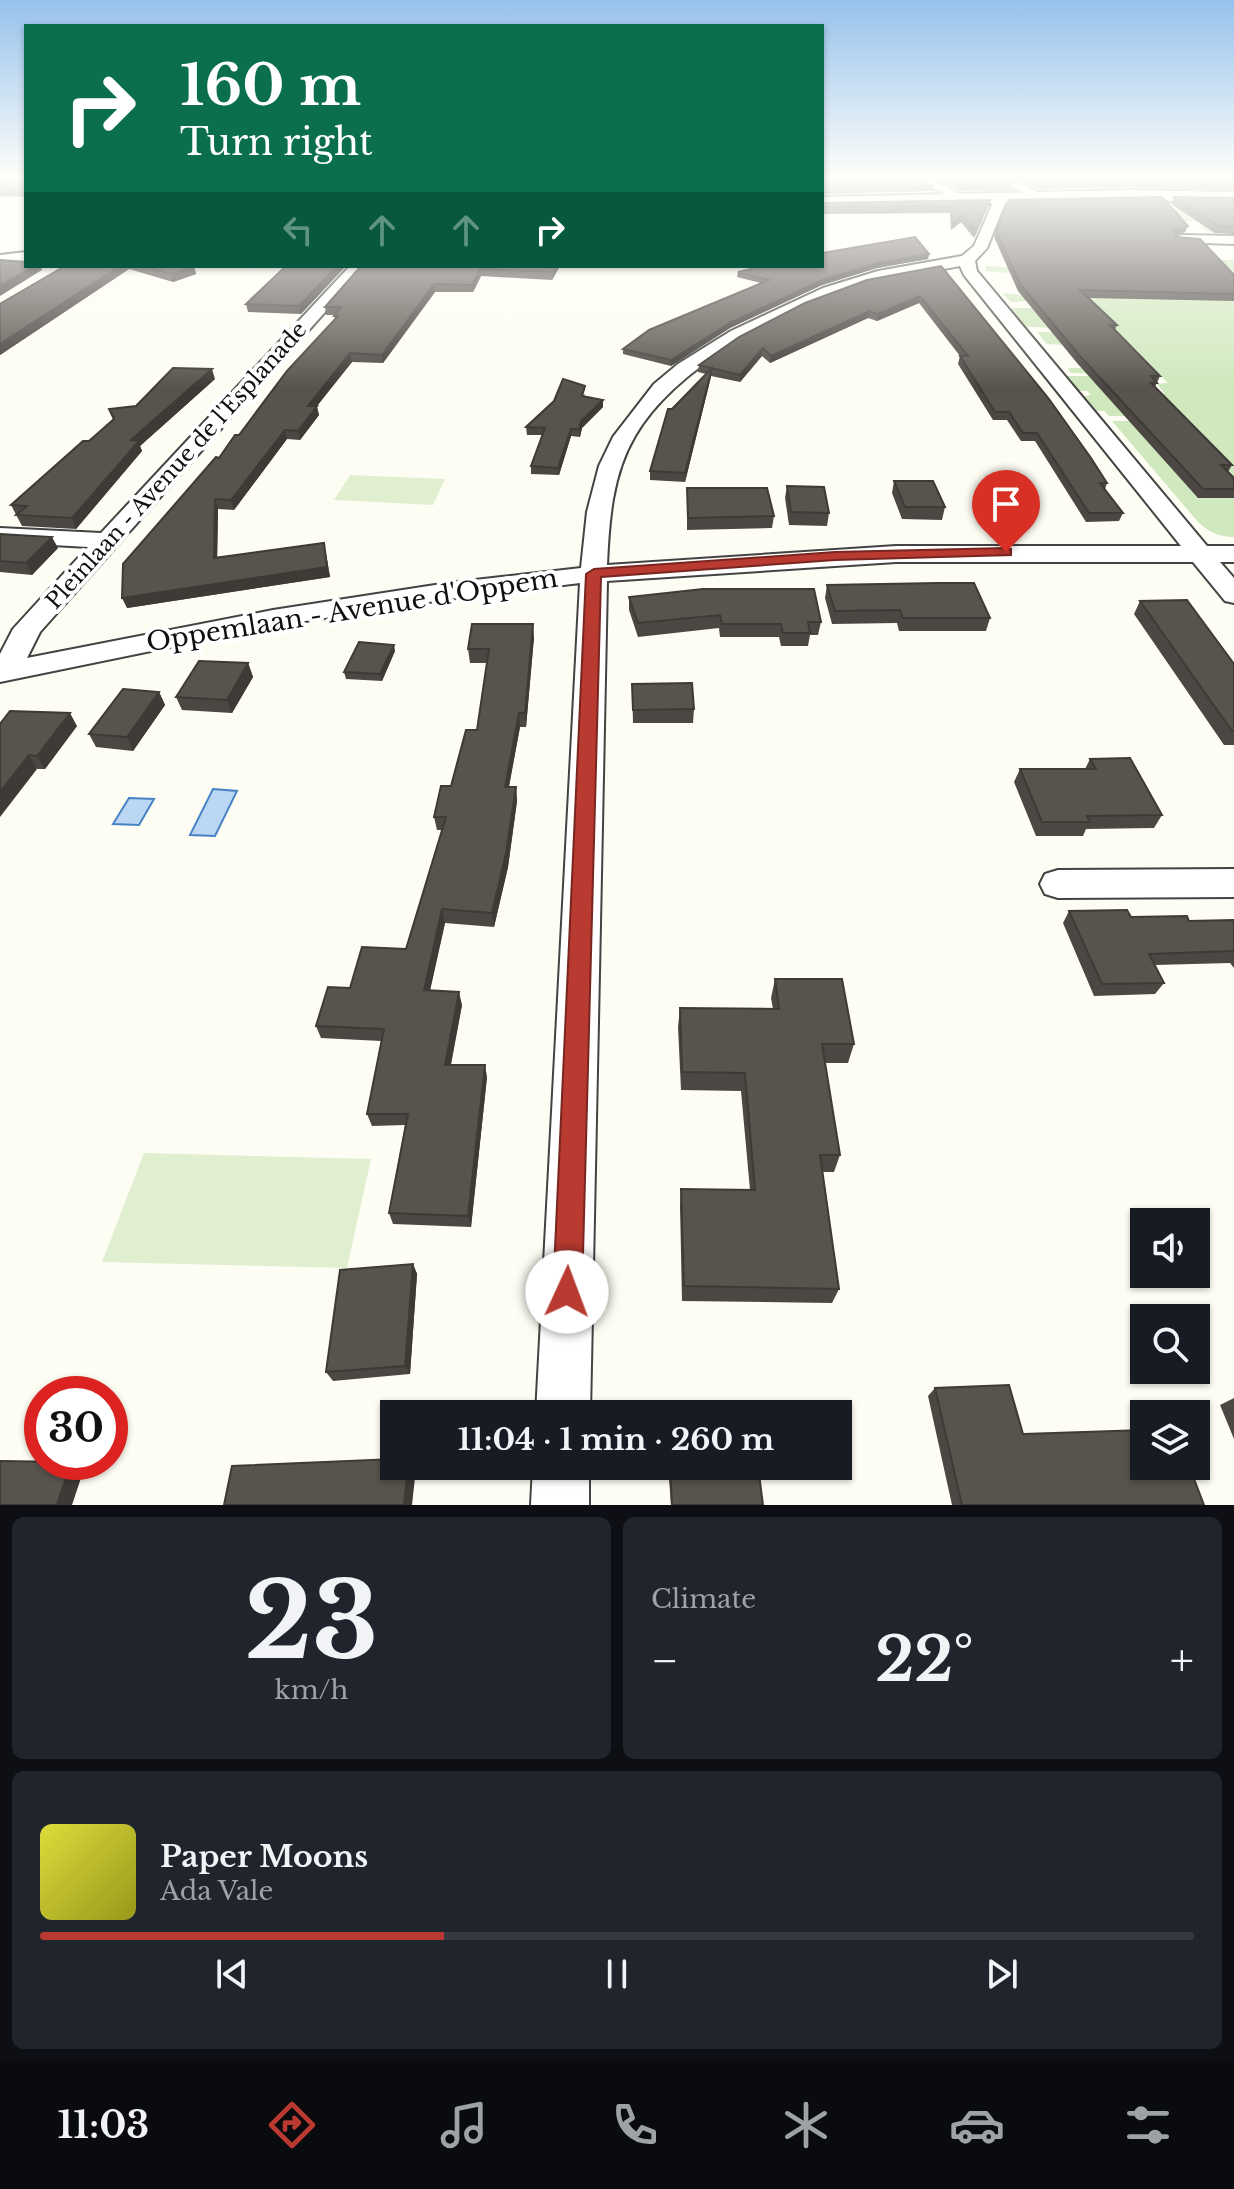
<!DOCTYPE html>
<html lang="en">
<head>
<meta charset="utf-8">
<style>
	body { margin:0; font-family:"Libre Baskerville",serif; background:#20242c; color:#f1f3f6; height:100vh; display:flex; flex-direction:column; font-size:30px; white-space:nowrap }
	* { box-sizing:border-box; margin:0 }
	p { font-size:26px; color:#9ea1a6 }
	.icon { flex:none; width:44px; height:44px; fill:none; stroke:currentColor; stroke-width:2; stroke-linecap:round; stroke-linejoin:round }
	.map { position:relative; height:1505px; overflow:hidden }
	.panel { display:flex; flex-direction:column; gap:12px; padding:12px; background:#0d0f14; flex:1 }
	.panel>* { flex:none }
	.guide { position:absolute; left:24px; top:24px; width:800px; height:244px; border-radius:0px; box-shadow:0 2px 6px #0004; background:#0b6e4f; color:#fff; overflow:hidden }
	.buttons { position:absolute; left:1130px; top:1208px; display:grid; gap:16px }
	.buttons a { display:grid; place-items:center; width:80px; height:80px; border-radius:0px; background:#171b24; box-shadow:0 2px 6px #0004; font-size:40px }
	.speed { position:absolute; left:24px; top:1376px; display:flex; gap:16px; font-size:40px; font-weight:700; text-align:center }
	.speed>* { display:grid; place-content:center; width:104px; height:104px; border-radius:50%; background:#171b24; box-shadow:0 2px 6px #0004; line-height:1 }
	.speed .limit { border:12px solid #d22; background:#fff; color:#111 }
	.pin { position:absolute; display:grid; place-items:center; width:68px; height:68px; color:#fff; margin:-82px -34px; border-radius:50% 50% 50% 0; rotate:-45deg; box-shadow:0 0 8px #0007 }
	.pin .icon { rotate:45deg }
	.me { position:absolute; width:88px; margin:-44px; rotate:2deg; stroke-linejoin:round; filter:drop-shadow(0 0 6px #0008) }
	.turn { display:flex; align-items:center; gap:28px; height:168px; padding:0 24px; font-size:36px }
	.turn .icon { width:104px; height:104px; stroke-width:2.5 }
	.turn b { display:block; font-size:56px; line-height:68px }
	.lanes { display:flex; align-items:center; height:76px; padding:0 24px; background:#0003; justify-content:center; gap:40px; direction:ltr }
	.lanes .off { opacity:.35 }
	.big { font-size:60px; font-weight:700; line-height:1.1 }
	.panel .widget { flex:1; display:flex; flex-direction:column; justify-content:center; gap:12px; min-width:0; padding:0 28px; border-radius:12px; background:#20242c }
	.panel .dial { align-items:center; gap:0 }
	.dial b { font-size:104px; line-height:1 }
	.song { display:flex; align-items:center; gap:24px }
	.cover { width:96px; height:96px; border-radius:12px; background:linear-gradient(135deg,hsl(60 70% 55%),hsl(60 70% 35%)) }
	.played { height:8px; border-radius:4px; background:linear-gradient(90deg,#b83a30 35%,#363941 35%) }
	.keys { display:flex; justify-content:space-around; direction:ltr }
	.heat { display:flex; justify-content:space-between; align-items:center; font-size:44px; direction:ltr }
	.panel .tiles { flex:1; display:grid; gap:12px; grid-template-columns:1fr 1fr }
	.widget:last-child { grid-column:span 2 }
	.trip { position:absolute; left:380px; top:1400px; width:472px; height:80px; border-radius:0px; background:#171b24; box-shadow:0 2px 6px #0004; font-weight:700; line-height:80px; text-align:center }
	.menu { display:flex; height:128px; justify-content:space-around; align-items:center; background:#090b0e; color:#9ea1a6 }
	.menu .icon { width:56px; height:56px }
	.menu .on { color:#b83a30 }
	.menu b { font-size:36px; color:#f1f3f6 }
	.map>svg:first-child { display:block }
</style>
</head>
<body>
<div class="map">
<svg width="1234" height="1505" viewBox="0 0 1234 1505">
	<rect width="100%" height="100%" fill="#fefdf4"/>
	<!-- green -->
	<path fill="#cfe8be" d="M1123,207L1182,210L1189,216H1209L1218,225L1216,236L1199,227L1203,225L1195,221L1136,222L1213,260H1234V537C1220,537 1208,532 1198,522L1112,421H1143L1120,411L1126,416H1109L1104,411H1094L1082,397L1091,395L1087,391H1078L1065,376H1104L1138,393H1164L1157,384L1168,383L1160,375L1071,373L1068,368H1117L1059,339L1063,345L1047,344L1037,332L1113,333L1023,326L1008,308H1071L1056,300L1011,302L1002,293L1030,296L1011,273L986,271V266L1043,269Z"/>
	<!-- pitch -->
	<path fill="#e0efd0" d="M350,475L445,479L433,505L334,500Z
		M144,1153L371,1159L347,1268L102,1262Z"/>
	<!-- water -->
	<path fill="#bbd7f3" stroke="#4783c5" stroke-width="2" d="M213,789L237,791L215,836L190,835Z
		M129,798L154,799L139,825L113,824Z"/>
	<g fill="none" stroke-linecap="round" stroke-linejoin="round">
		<defs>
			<path id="minor" d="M913,178H928L971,199L960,202Z
				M995,178H1010L1048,197L1037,200Z
				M1001,194L1007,198L987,248L975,261L977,271L1207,546H1234V562H1220L1234,578V603L1225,601L1193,562H896L607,581L590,1414H536L580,583L448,599L273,626L0,682V654L13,629L88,547L0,542V528L101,533L350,266H366L40,632L27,658L273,610L448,583L581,568L587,512L599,466L613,437L654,384L678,364L731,331L823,288L878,271L962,256L974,246L995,198ZM960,266L964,275L1181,546H896L607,565C609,521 612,475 635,436C675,366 789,306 865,284C896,275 929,272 960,266Z
				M1181,235L1234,236V244L1176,242L1174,239Z
				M1234,869V897L1058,898L1045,894L1040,884L1045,874L1058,870Z
				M533,1466H589V1505H531Z"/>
			<path id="tertiary" d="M1129,190L1234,192V202L1129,200L822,207V197Z
				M26,252V264L0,267V255Z"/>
		</defs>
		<!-- minor casing -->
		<use href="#minor" stroke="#434343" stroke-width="4"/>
		<!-- tertiary casing -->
		<use href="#tertiary" stroke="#434343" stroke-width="4"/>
		<!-- minor -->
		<use href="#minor" fill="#fff" fill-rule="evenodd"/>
		<!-- tertiary -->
		<use href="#tertiary" fill="#fff" fill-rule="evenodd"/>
	</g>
	<!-- wall -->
	<path fill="#4c4742" d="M0,178H26V197L0,196Z
		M822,178L934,185L933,191L822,194Z
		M934,178H1003L1012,183L1011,190L961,191Z
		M1015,178H1234V190L1129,187L1039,189Z
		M1174,197L1234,198V234L1215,233L1171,204Z
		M822,199L823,203L988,206L974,238L961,222L951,230L950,213L822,214Z
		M996,231L1185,232L1176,235V237L1234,275V301L1088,298L1117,325L1115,330L1160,376L1155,387L1232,465L1228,472L1234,478V498H1198L1077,363L1018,291L994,237Z
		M929,254L928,259L877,268L822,285L730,328L671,366L623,354V349L761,283L737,277L738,272Z
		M65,266H194L196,274L173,282L129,269L0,355V304Z
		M286,266H346L301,314L248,312L246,304Z
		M361,266H560L552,280L481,276L473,292H435L383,363L352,362L316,406L319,415L300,440L287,439L234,510L218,509L217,557L326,553L330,577L127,608L219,458L335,320L334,315H326L325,307Z
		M941,266L1107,483L1105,489L1123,513L1119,521L1086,522L1035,441H1021L1007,420H993L958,364L960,356L919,303L877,321L868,318L770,363L762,356L740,382L711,376L685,482L650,480V471L672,409L706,374L698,372L699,365Z
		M215,379L140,446L142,451L76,529L22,526L11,505L89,441L113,419L109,409L136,406Z
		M585,394L584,396L603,400V407L582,428L580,437L571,436L559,475L531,474V466L542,435H527L526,427Z
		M894,481L945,507L942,520L902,519L892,493Z
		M787,486L829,513L827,526L789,525L785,498Z
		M687,488L774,516L772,528L687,530Z
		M0,534L58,548L32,575L0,572Z
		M827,585L990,618L986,631H899L897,623L832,624L825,598Z
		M629,597L821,622L818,635H810L808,646H781L779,637H720L719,628L638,637L629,610Z
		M1140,601L1234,664V745H1224L1134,614Z
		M534,637L526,727H520L509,787H516L517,801L508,867L494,927L445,923L430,991L462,1005L451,1065L487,1077L471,1227L393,1224L389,1213L405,1125L372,1126L367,1114L381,1041L321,1038L316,1026L350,988L406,949L442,830H437L434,817L451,786L477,730L487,663H470L468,649Z
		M395,651L382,681L346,679L344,672Z
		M248,663L253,677L232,713L182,710L176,697Z
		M632,684L694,709L693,723H633Z
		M159,692L165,705L133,751L96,747L89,734Z
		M0,724L77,726L45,769H37Z
		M1090,759L1162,815L1154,828L1086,829L1083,836H1036L1014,782L1020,769H1085Z
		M1069,911L1131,917L1189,921L1234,920V968L1230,963L1155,965L1164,983L1155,994L1094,996L1063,923Z
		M775,979L854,1044L848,1063H825L840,1155L834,1172H823L839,1289L832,1303L682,1301L680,1205L681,1189L750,1190L741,1091L681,1090L678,1027L680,1008L773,1009L771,998Z
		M413,1264L417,1274L410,1374L333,1381L326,1372Z
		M935,1388L1023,1434L1204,1505H952L928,1396Z
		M1234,1398V1439L1220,1405Z
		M668,1466H758L763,1505H671Z"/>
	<!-- shaded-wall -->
	<path fill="#3e3a36" d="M990,200L988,206L974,238L976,231Z
		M962,215L961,222L951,230L953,223Z
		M1188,226L1185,232L1173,236L1175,230Z
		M929,254L928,259L877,268L822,285L730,328L671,366V360L730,323L822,280L878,263Z
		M34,266H41L42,270L0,296V286Z
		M120,266H128L129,269L0,355V344Z
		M337,266H346L301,314L299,306Z
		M556,266H560L552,280V272Z
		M194,267L196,274L173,282L171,274Z
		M480,269L481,276L473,292L472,285Z
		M434,284L435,292L383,363L382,355Z
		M920,296L919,303L877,321L878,314Z
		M869,311L868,318L770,363L771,356Z
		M763,348L762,356L740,382V375Z
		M350,353L352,362L310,415L308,406Z
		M712,368L711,377L685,482V473Z
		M212,369L215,379L140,446L142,451L76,529L72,518L131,440Z
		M603,400V407L582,428L580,437L579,429L581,421Z
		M317,406L319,415L300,440L298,431Z
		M571,429V436L559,475L558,468Z
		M285,430L287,439L234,510L231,500Z
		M215,499L218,509L217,568L214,558Z
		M52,537L58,548L32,575L26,563Z
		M324,543L330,577L127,608L122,598Z
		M533,624L534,637L526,727L525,713Z
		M394,645L395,651L382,681L380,674Z
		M248,663L253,677L232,713L227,700Z
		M159,692L165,705L133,751L127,737Z
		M70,713L77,726L45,769L37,756Z
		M519,713L520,727L506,801L505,787Z
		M29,755L37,769L0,817V792Z
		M516,787L517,801L508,867L494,927L492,913Z
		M442,909L445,923L427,1003L424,990Z
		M459,992L462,1005L448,1077L445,1065Z
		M485,1065L487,1077L471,1227L468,1216Z
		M413,1264L417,1274L410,1374L405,1366Z
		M71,1462L84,1469L72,1505H57Z
		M408,1466H414L416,1468L412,1505H404Z"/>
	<!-- building -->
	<path fill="#58534d" stroke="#3e3a36" stroke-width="2" d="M0,178H26V190L0,189Z
		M822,178H919L934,185L822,188Z
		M948,178H1003L1012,183L963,184Z
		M1030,178H1234V183L1131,181L1041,183Z
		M1162,197L1188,226L1175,230L1176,237L1200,239L1234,275V294L1080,290L1117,325H1110L1160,376H1151L1157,383H1151L1232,465H1221L1234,478V489H1203L1079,355L1020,284L996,231L1009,200Z
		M1174,197L1234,198V227L1218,226Z
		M822,199L823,203L990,200L976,231L962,215L953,223L951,206L822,207Z
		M915,237L929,254L878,263L822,280L730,323L671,360L623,349L649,330L769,280L738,272L764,266H822V253Z
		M0,260L26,262V266H34L0,286Z
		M65,266H120L0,344V304Z
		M142,266H194V267L171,274Z
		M286,266H337L299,306L246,304Z
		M361,266H556L552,272L480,269L472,285L434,284L382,355L350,353L308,406H317L298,431L285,430L231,500L215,499L214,558L324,543L327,567L122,598L123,564L216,457L219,458L235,435H239L287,371L338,316H334L341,307H325Z
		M941,266L1049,399L1091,458L1107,483H1100L1123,513H1089L1037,433H1023L1009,412H995L960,356H968L920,296L878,314L869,311L771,356L763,348L740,375L699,365L739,337L805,303L867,280Z
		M173,368L212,369L131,440L139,441L72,518L16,515L27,506L11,505L83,441H89L114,419L109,409L136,406Z
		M712,368L685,473L650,471L668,409H672Z
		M563,379L585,386L582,396L603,400L581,421L579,429H571L558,468L531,466L545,428L526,427L554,401Z
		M894,481H933L945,507H905Z
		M787,486L824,487L829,513L791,512Z
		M687,488H767L774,516L688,518Z
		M0,534L52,537L26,563L0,561Z
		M939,583H974L990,618H903L900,610L835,611L827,585Z
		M703,589H814L821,622H808L810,633H783L781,624H722L720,615L638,623L629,597Z
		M1187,600L1234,664V731H1232L1140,601Z
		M472,624H533L525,713H519L505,787H516L506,853L492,913L442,909L424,990L459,992L445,1065H485L468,1216L389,1213L408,1114H367L384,1029L316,1026L328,987L350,988L362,947L406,949L446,817H434L441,786H451L466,730H477L489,649H468Z
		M359,642L394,645L380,674L344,672Z
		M199,661L248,663L227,700L176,697Z
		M692,683L694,709L633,710L632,684Z
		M123,689L159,692L127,737L89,734Z
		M10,711L70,713L37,756L29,755L0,792V724Z
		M1130,758L1162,815L1087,816L1090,822H1042L1020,769H1096L1090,759Z
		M1127,910L1131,917L1187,916L1189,921L1234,920V951L1149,954L1164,983L1102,984L1069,911Z
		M775,979H842L854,1044H822L840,1155H820L839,1289L684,1286L681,1189L755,1190L745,1073L682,1072L680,1008L779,1009Z
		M413,1264L405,1366L326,1372L340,1270Z
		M1009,1385L1023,1434L1144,1430V1466H1189L1204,1505H962L935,1388Z
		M751,1410L752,1414H693Z
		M394,1459V1466H408L404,1505H224L232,1466Z
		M0,1461L71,1462L57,1505H0Z
		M670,1466H758L763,1505H672Z"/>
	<!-- sky -->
	<linearGradient id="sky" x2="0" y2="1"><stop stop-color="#96c2ec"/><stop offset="0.46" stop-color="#fffefa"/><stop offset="1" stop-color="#fffefa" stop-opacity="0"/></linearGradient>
	<rect width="1234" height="388" fill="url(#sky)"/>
	<!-- route -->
	<path fill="#b83a30" stroke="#78261f" stroke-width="2" d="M1006,548L1011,549V555L835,560L601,577L582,1292L578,1303L567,1307L557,1303L553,1292L586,574L594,569L835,552Z"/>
	<g text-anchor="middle" stroke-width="8" stroke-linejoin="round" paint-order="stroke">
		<!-- far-street labels -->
		<g font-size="22" fill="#101010" stroke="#fff">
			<text transform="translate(176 465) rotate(-48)" y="8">Pleinlaan - Avenue de l'Esplanade</text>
		</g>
		<!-- street labels -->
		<g font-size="26" fill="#101010" stroke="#fff">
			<text transform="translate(352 610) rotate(-9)" y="9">Oppemlaan - Avenue d'Oppem</text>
		</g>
	</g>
</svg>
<div class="buttons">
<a><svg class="icon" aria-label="sound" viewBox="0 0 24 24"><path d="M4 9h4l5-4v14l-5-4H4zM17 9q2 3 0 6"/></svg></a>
<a><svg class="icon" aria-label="search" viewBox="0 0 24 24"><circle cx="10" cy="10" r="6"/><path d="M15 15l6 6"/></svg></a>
<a><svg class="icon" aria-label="layers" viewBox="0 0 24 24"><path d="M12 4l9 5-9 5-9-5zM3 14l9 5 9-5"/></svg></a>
</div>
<div class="speed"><div class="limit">30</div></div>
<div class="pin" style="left:1006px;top:552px;background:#d93025"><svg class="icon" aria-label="arrive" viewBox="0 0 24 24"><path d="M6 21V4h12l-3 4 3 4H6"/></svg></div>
<svg class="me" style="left:567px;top:1292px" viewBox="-20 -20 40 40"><circle r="19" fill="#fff"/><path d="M0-13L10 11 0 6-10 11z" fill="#b83a30"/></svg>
<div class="trip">11:04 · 1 min · 260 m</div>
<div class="guide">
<div class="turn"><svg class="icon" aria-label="right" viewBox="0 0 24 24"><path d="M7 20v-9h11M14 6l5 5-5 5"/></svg><div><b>160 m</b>Turn right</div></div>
<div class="lanes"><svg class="icon off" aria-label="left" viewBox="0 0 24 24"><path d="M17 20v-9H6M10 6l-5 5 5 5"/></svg><svg class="icon off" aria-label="ahead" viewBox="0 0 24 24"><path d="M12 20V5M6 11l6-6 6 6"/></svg><svg class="icon off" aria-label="ahead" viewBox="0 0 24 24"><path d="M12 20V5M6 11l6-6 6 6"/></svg><svg class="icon" aria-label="right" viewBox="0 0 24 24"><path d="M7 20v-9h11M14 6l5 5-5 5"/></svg></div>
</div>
</div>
<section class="panel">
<div class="tiles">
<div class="widget dial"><b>23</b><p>km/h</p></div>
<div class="widget"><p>Climate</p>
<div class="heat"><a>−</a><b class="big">22°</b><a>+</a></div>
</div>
<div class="widget">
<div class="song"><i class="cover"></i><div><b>Paper Moons</b><p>Ada Vale</p></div></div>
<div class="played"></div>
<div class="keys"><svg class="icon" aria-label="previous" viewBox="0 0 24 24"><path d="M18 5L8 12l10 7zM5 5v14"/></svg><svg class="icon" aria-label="pause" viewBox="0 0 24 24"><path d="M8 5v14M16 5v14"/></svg><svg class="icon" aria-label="next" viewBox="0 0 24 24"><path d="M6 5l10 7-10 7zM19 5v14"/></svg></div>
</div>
</div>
</section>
<nav class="menu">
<b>11:03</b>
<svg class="icon on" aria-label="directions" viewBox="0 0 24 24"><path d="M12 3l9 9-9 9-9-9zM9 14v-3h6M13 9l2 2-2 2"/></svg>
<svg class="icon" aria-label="music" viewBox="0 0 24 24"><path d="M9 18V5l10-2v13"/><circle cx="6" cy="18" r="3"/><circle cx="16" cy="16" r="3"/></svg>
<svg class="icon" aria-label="phone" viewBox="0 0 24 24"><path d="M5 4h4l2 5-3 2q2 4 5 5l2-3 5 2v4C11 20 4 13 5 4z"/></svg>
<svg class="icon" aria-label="climate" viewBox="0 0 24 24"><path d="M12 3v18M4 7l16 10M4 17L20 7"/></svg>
<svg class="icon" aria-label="car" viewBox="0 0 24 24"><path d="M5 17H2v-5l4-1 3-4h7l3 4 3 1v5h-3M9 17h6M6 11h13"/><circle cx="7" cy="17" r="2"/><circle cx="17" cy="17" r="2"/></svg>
<svg class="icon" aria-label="filters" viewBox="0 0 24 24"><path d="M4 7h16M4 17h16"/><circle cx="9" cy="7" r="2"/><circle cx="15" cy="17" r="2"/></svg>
</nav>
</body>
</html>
